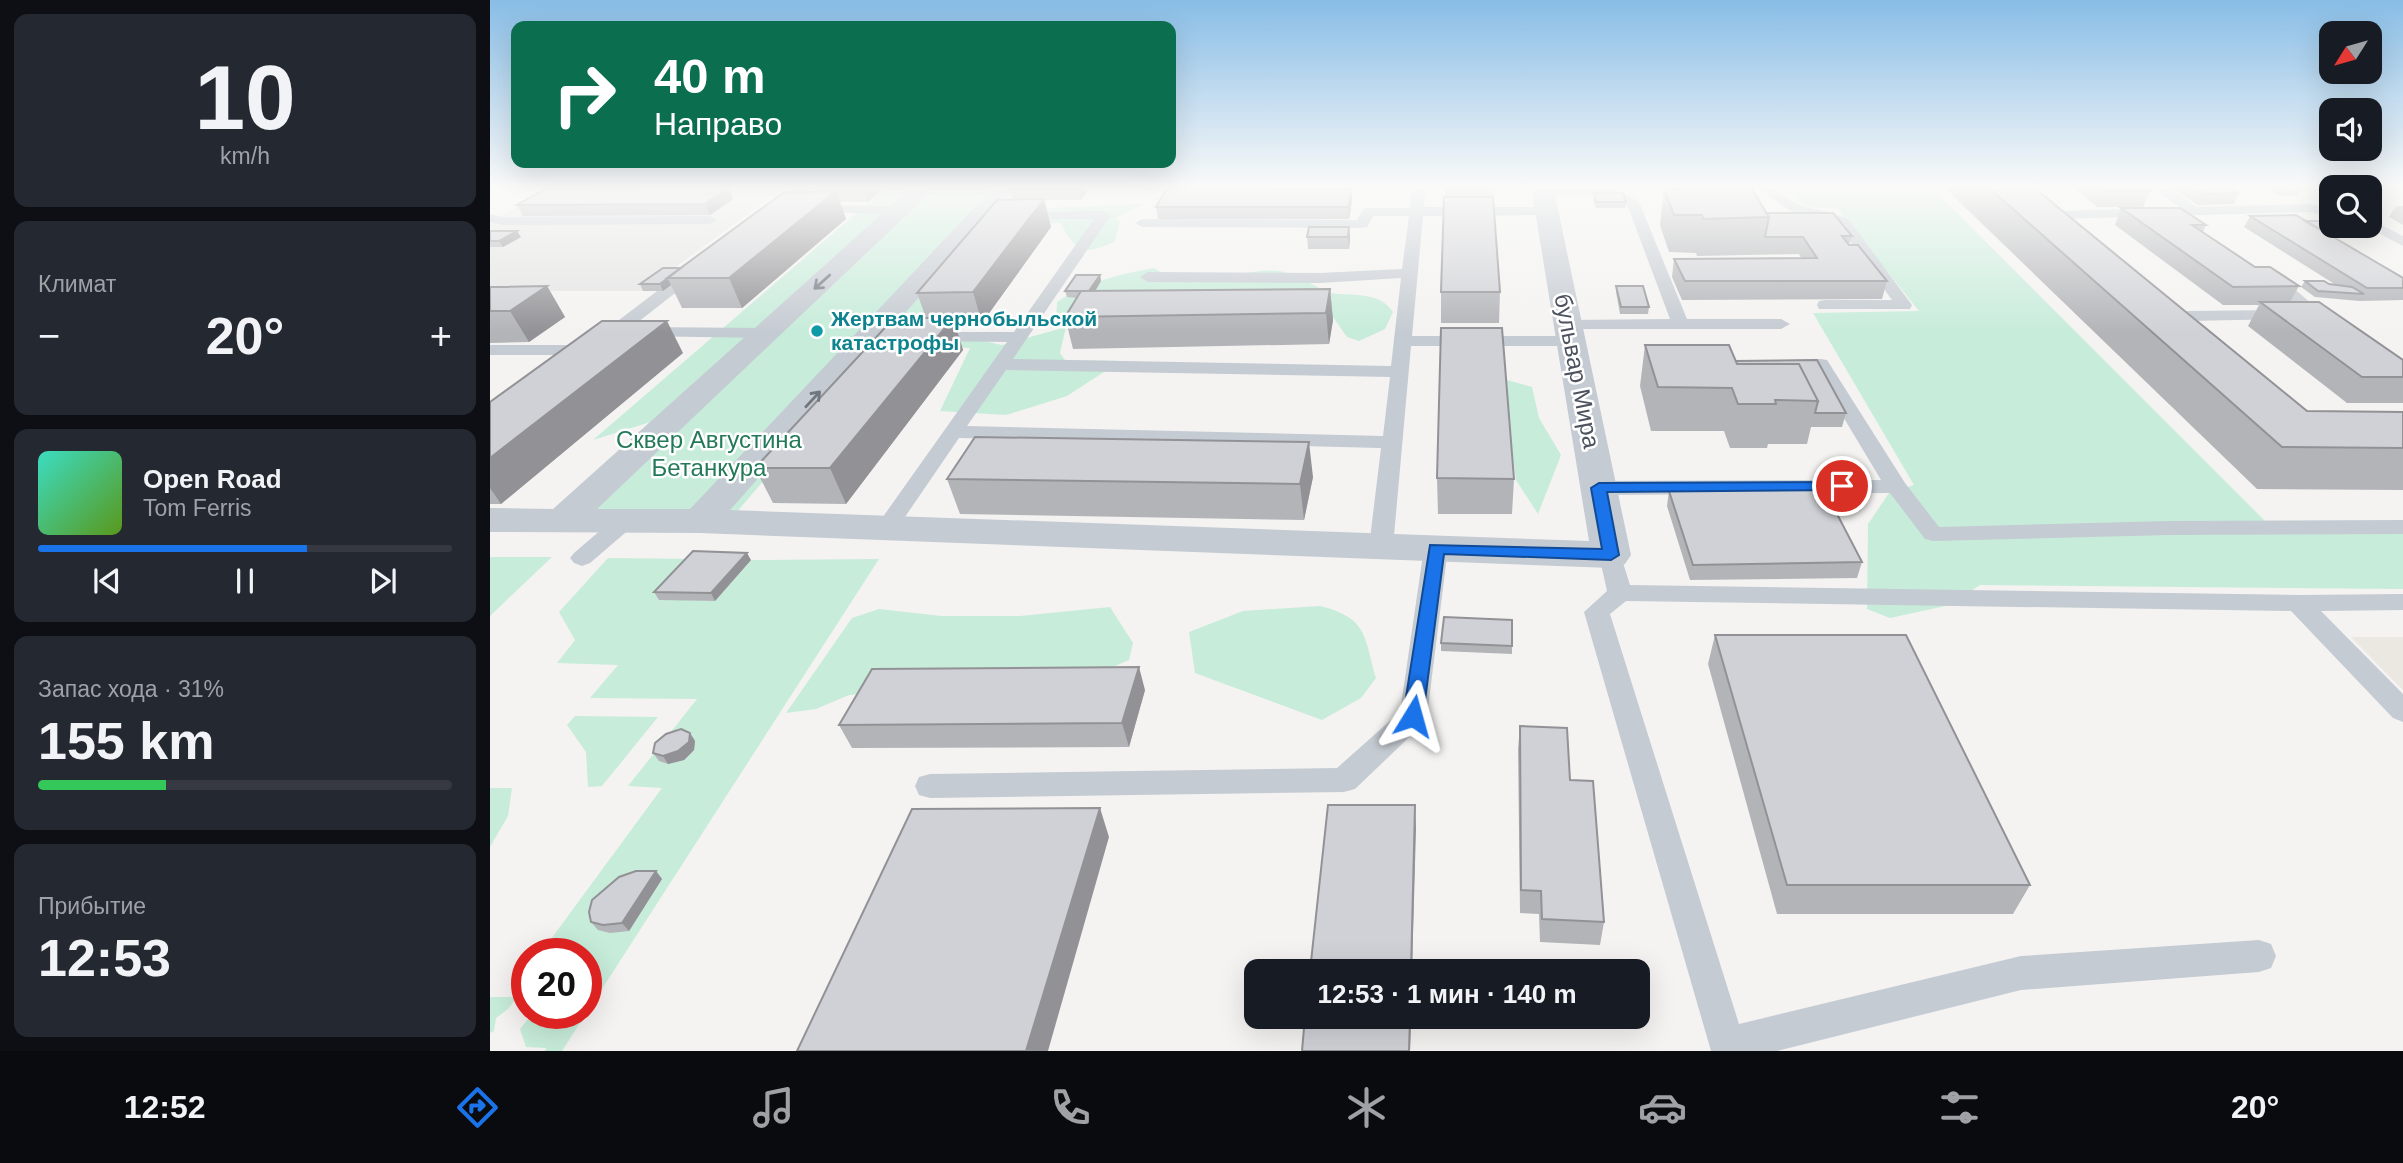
<!DOCTYPE html>
<html lang="ru">
<head>
<meta charset="utf-8">
<style>
	body { margin:0; font-family:Helvetica,sans-serif; background:#242831; color:#f1f3f6; height:100vh; display:flex; flex-direction:column; font-size:26px; white-space:nowrap }
	* { box-sizing:border-box; margin:0 }
	p { font-size:23px; color:#9ea1a6 }
	.icon { flex:none; width:38px; height:38px; fill:none; stroke:currentColor; stroke-width:2; stroke-linecap:round; stroke-linejoin:round }
	.map { position:relative; flex:1; overflow:hidden }
	.drawer { display:flex; flex-direction:column; gap:14px; padding:14px; background:#0d0f14; width:490px }
	.drawer>* { flex:none }
	.guide { position:absolute; left:21px; top:21px; width:665px; height:147px; border-radius:14px; box-shadow:0 7px 28px #0002; background:#0b6e4f; color:#fff; overflow:hidden }
	.needle { width:46px; rotate:233deg }
	.controls { position:absolute; left:1829px; top:21px; display:grid; gap:14px }
	.controls a { display:grid; place-items:center; width:63px; height:63px; border-radius:14px; background:#171b24; box-shadow:0 7px 28px #0002; font-size:35px }
	.speed { position:absolute; left:21px; top:938px; display:flex; gap:14px; font-size:35px; font-weight:700; text-align:center }
	.speed>* { display:grid; place-content:center; width:91px; height:91px; border-radius:50%; background:#171b24; box-shadow:0 7px 28px #0002; line-height:1 }
	.speed .limit { border:10px solid #d22; background:#fff; color:#111 }
	.pin { position:absolute; display:grid; place-items:center; width:60px; height:60px; color:#fff; margin:-30px; border:4px solid #fff; border-radius:50%; box-shadow:0 2px 7px #0007 }
	.me { position:absolute; width:77px; margin:-38px; rotate:8deg; stroke-linejoin:round; filter:drop-shadow(0 0 5px #0008) }
	.turn { display:flex; align-items:center; gap:24px; height:147px; padding:0 28px; font-size:32px }
	.turn .icon { width:91px; height:91px; stroke-width:2.5 }
	.turn b { display:block; font-size:49px; line-height:60px }
	.big { font-size:52px; font-weight:700; line-height:1.1 }
	.drawer .tile { flex:1; display:flex; flex-direction:column; justify-content:center; gap:10px; min-width:0; padding:0 24px; border-radius:14px; background:#242831 }
	.drawer .dial { align-items:center; gap:0 }
	.dial b { font-size:91px; line-height:1 }
	.song { display:flex; align-items:center; gap:21px }
	.cover { width:84px; height:84px; border-radius:10px; background:linear-gradient(135deg,hsl(170 70% 55%),hsl(90 70% 35%)) }
	.played { height:7px; border-radius:4px; background:linear-gradient(90deg,#1a73e8 65%,#363941 65%) }
	.keys { display:flex; justify-content:space-around; direction:ltr }
	.heat { display:flex; justify-content:space-between; align-items:center; font-size:38px; direction:ltr }
	.charge { height:10px; border-radius:5px; background:linear-gradient(90deg,#34c759 31%,#363941 0) }
	.trip { position:absolute; left:754px; top:959px; width:406px; height:70px; border-radius:14px; background:#171b24; box-shadow:0 7px 28px #0002; font-weight:700; line-height:70px; text-align:center }
	.tabs { display:flex; height:112px; justify-content:space-around; align-items:center; background:#090b0e; color:#9ea1a6 }
	.tabs .icon { width:49px; height:49px }
	.tabs .on { color:#1a73e8 }
	.tabs b { font-size:32px; color:#f1f3f6 }
	main { display:flex; flex:1; min-height:0 }
	.map>svg:first-child { display:block }
</style>
</head>
<body>
<main>
<section class="drawer">
<div class="tile dial"><b>10</b><p>km/h</p></div>
<div class="tile"><p>Климат</p>
<div class="heat"><a>−</a><b class="big">20°</b><a>+</a></div>
</div>
<div class="tile">
<div class="song"><i class="cover"></i><div><b>Open Road</b><p>Tom Ferris</p></div></div>
<div class="played"></div>
<div class="keys"><svg class="icon" aria-label="previous" viewBox="0 0 24 24"><path d="M18 5L8 12l10 7zM5 5v14"/></svg><svg class="icon" aria-label="pause" viewBox="0 0 24 24"><path d="M8 5v14M16 5v14"/></svg><svg class="icon" aria-label="next" viewBox="0 0 24 24"><path d="M6 5l10 7-10 7zM19 5v14"/></svg></div>
</div>
<div class="tile"><p>Запас хода · 31%</p><b class="big">155 km</b><div class="charge"></div></div>
<div class="tile"><p>Прибытие</p><b class="big">12:53</b></div>
</section>
<div class="map">
<svg width="1913" height="1051" viewBox="0 0 1913 1051">
	<rect width="100%" height="100%" fill="#f4f3f2"/>
	<!-- commercial -->
	<path fill="#eae8e0" d="M1861,637H1913V690Z"/>
	<!-- education -->
	<path fill="#e5e4e4" d="M66,186H296L153,291H0V222Z"/>
	<!-- green -->
	<path fill="#c7ecda" d="M398,186H526L506,210L655,204L626,218L630,222L624,242C590,256 589,253 570,223L510,226L433,328L512,345L576,327L570,353L575,360L631,361L577,396L516,415L450,411L480,348L423,346L301,449L245,514H65L167,420L103,440Z
		M1288,186H1440L1788,534H1913V589L1490,585L1460,605L1400,618L1377,609L1378,524L1399,493L1424,485L1323,313L1429,311L1347,209L1317,207Z
		M664,268C714,302 748,263 795,272C813,276 832,294 850,294C870,295 891,294 903,312L895,329L869,341L857,337L843,317L566,322L567,302C598,281 628,275 664,268Z
		M1013,379L1042,387L1049,418L1071,455L1048,514L1026,480Z
		M0,557H62L0,616Z
		M118,558L207,559L170,599L225,601L261,560L389,559L72,1051H55L56,1048L36,1047L30,1029L43,1013H96V954H50L172,788L138,786L207,699L100,698L128,665L67,663L85,640L69,612Z
		M830,606C878,618 874,636 886,678L871,698L832,720L705,673L699,632L753,611Z
		M620,607L643,643L639,660L595,679L359,695L326,709L296,713L362,618L389,609L451,616H530Z
		M85,716L168,717L112,786L98,787L96,752L77,725Z
		M0,788H22L18,816L0,847Z
		M0,997H27L18,1009L6,1018L4,1031L0,1033Z"/>
	<g fill="none" stroke-linecap="round" stroke-linejoin="round">
		<!-- lane -->
		<path fill="#c5cbd2" fill-rule="evenodd" d="M0,186H11L0,192Z
			M307,186H323L289,213H279V207Z
			M922,186H936L934,207H1056L1063,211L1056,215L933,216L922,336H1081L1090,341L1081,346H921L903,547L899,552L891,554L883,552L879,547L891,448L469,438L404,533H388L385,528L517,342L439,341L433,340L430,336L433,332H524L604,219H529L522,215L524,212L614,211L621,215L523,359L901,366L911,278L830,283L658,282L650,277L658,272L830,273L912,269L919,216H883L877,227L872,228L652,227L645,223L652,219L867,220L873,209L878,208H920ZM516,370L900,377L893,436L477,426Z
			M1264,186C1291,186 1294,201 1316,207C1332,211 1344,212 1359,220L1422,305L1420,309H1329L1327,305L1329,301L1335,300H1402L1349,226L1335,219L1304,213Z
			M1659,186H1675L1707,207L1819,204L1841,209V217L1819,212L1572,219L1565,215L1572,211L1689,207Z
			M1824,186H1841L1844,187H1841V195Z
			M1053,187H1124L1149,202L1197,319H1291L1300,324L1291,329H1072L1069,325L1078,320L1180,319L1138,207L1121,195L1048,194V188Z
			M323,205L410,206L417,210L410,214L318,212V206Z
			M0,214L13,217L220,216L227,220L220,224L13,225L0,222Z
			M1880,219L1913,236V246L1875,226H1880Z
			M206,264L212,266L214,269L212,272L120,344H108L105,340L108,336L200,266Z
			M1776,275C1796,280 1818,298 1830,314L1828,318H1816L1797,300L1770,283L1768,280L1770,277Z
			M1795,310L1801,311L1803,315L1801,319L1697,321L1689,316L1697,311Z
			M151,327L275,328L284,333L275,338L145,336L142,332Z
			M0,345H100L109,350L100,355H0Z
			M1331,359L1337,360L1415,483L1449,527L1679,521L1913,520V534L1679,535L1443,541L1435,539L1400,493L1109,495L1101,493L1098,488L1101,483L1109,481L1391,480L1325,370H1298L1289,365L1298,360Z
			M134,515L142,517L145,522L142,527L100,563L92,566L84,563L80,558L84,553L126,517Z
			M946,541L954,543L958,548L937,716L933,724L865,789L854,792L440,798L429,795L425,786L429,777L440,774L847,768L910,712L934,548L938,543Z
			M1121,547L1129,550L1140,585L1808,595L1913,594V610L1831,611L1913,694V722L1903,718L1801,611L1136,601L1120,614L1249,1024L1531,956L1769,940L1781,944L1786,956L1781,968L1769,972L1531,990L1287,1051H1221L1094,612L1117,591L1109,555L1113,550Z"/>
		<!-- street -->
		<path fill="#c5cbd2" fill-rule="evenodd" d="M423,186H447L107,509H200L505,186H528L240,510L1099,541L1041,186H1063L1141,555L1135,564L1121,568L210,533L0,532V508L63,509Z"/>
	</g>
	<!-- wall -->
	<path fill="#b3b4b8" d="M325,186H395L378,202H350L356,219L252,308H192L181,285L173,291H153L150,284L191,268L327,191Z
		M596,186L597,191L591,200H554L561,227L492,323H465L473,350L356,504L283,503L265,468L436,318L427,293L522,200L520,189Z
		M955,186H1004V197H1003L1010,292L1009,323H951V292Z
		M1184,186H1260L1276,213L1362,236L1359,245L1397,281L1392,299L1192,300L1182,277L1184,259L1311,258L1309,254L1207,256L1206,253L1179,252L1170,225L1174,189H1184Z
		M1453,186H1542L1817,411L1913,412V490L1767,489Z
		M1581,186H1653L1660,191L1653,207H1608Z
		M1678,186H1737L1749,193L1744,204L1708,205Z
		M1773,186H1805L1811,190L1808,196L1787,195Z
		M1104,193L1136,202L1135,208H1106L1103,199Z
		M243,199L220,215L33,216L27,205Z
		M862,200L859,219H668L666,207Z
		M1906,206H1913V225L1899,217Z
		M1631,208L1716,225L1713,232L1765,267L1809,286L1800,302L1913,360V403H1857L1758,326L1769,305H1733L1625,225Z
		M1760,216L1851,232L1848,238H1844L1913,278V300L1870,301L1825,297L1811,287L1815,281L1846,285L1754,227Z
		M859,227L860,239L859,249H818L817,237Z
		M0,231L31,237L13,247H0Z
		M610,275L611,281L605,291L840,289L843,320L839,344L583,349L575,317L587,298L577,297L575,291Z
		M57,286L75,317L39,342L0,343V287Z
		M1126,286L1159,307L1158,314H1130L1126,292Z
		M1155,345L1246,361L1356,413L1352,427H1321L1317,444H1278L1277,448H1240L1234,431H1161L1150,386Z
		M193,353L11,504H0V402Z
		M823,477L814,520L470,514L457,479Z
		M947,478L1024,479L1022,514H948Z
		M1179,491L1372,562L1367,578L1200,580L1177,506Z
		M261,560L225,601L169,600L164,592Z
		M1022,620V654L951,651V643Z
		M1225,635L1540,885L1523,914H1287L1218,664Z
		M655,690L639,747L362,748L349,725Z
		M1030,726L1080,780L1114,922L1110,945L1050,942L1049,914L1030,913L1028,749Z
		M200,733L205,741L204,750L194,760L178,764L169,761L163,753Z
		M166,871L172,879L139,931L120,933L108,930L101,922Z"/>
	<!-- shaded-wall -->
	<path fill="#929296" d="M373,186H395L378,202Z
		M590,186H596L597,191L591,200L588,188Z
		M239,187L243,199L220,215L215,204Z
		M862,189V200L859,219L858,207Z
		M346,191L356,219L252,308L239,278Z
		M554,199L561,227L492,323L483,292Z
		M859,227L860,239L859,249L858,237Z
		M27,231L31,237L13,247L9,241Z
		M610,275L611,281L601,298L599,291Z
		M178,279L181,285L173,291L170,284Z
		M57,286L75,317L39,342L20,311Z
		M840,289L843,320L839,344L836,313Z
		M463,318L473,350L356,504L340,468Z
		M177,321L193,353L11,504L0,488V458Z
		M819,442L823,477L814,520L810,484Z
		M257,553L261,560L225,601L221,593Z
		M649,667L655,690L639,747L632,723Z
		M200,733L205,741L204,750L194,760L178,764L173,756Z
		M925,805L926,828L922,971H921Z
		M610,808L619,837L558,1051H536Z
		M166,871L172,879L139,931L132,923Z
		M920,1017H921L920,1051H919Z"/>
	<!-- building -->
	<path fill="#d0d1d6" stroke="#929296" stroke-width="2" d="M522,186H590L588,188L520,189Z
		M1190,186H1260L1279,217L1213,219L1212,215H1184L1174,189L1191,190Z
		M1497,186H1542L1817,411L1913,412V448L1792,447Z
		M1608,186H1653L1660,191H1615Z
		M1701,186H1737L1749,193L1713,194Z
		M1785,186H1805L1811,190L1790,189Z
		M239,187L215,204L27,205L57,188Z
		M677,188L862,189L858,207H666Z
		M346,191L239,278H177L294,192Z
		M1104,193H1133L1136,202H1106Z
		M954,197H1003L1010,292H951Z
		M554,199L483,292L427,293L507,200Z
		M1631,208H1690L1716,225H1702L1765,267H1780L1809,286L1743,287Z
		M1276,213H1343L1362,236H1352L1359,245H1368L1397,281H1195L1184,259L1327,258L1313,237H1275L1279,217Z
		M1806,215L1913,278V288H1877L1760,216Z
		M1815,221H1833L1851,232H1834Z
		M819,227H859L858,237H817Z
		M0,231H27L9,241H0Z
		M173,268H191L170,284H150Z
		M586,275H610L599,291H575Z
		M1815,281H1834L1839,284L1862,287L1874,294L1828,291Z
		M57,286L20,311H0V287Z
		M1126,286H1153L1159,307H1131Z
		M840,289L836,313L575,317L591,291Z
		M1770,302H1829L1913,360V377H1872Z
		M404,318H463L340,468H265Z
		M112,321H177L0,458V402Z
		M951,328H1012L1024,479L947,478Z
		M1155,345H1239L1247,364H1309L1328,401L1285,400L1286,404H1248L1242,388L1168,387Z
		M1327,360L1356,413H1325L1328,401L1309,364H1247L1246,361Z
		M485,437L819,442L810,484L457,479Z
		M1334,489L1372,562L1203,565L1179,491Z
		M203,551L257,553L221,593L164,592Z
		M954,617L1022,620V646L951,643Z
		M1225,635H1416L1540,885H1297Z
		M649,667L632,723L349,725L382,669Z
		M1030,726L1077,728L1080,780L1103,781L1114,922L1052,919L1051,891L1031,890Z
		M191,729L200,733L199,742L188,751L173,756L163,753L165,743L176,734Z
		M838,805H925L921,971H820Z
		M610,808L536,1051H307L422,809Z
		M146,871H166L132,923L113,925L101,922L99,912L102,900L129,877Z
		M815,1017H920L919,1051H812Z"/>
	<!-- one-way arrows -->
	<defs><path id="oneway-shaft" d="M-6 0H5M1.5-3L5.5 0L1.5 3" fill="none" stroke-width="1.6" stroke-linecap="round" stroke-linejoin="round" transform="scale(1.75)"/></defs>
	<g stroke="#707781">
		<use href="#oneway-shaft" transform="translate(332 282) rotate(138)"/>
		<use href="#oneway-shaft" transform="translate(323 399) rotate(-47)"/>
	</g>
	<!-- sky -->
	<linearGradient id="sky" x2="0" y2="1"><stop stop-color="#88bde6"/><stop offset="0.56" stop-color="#fafaf9"/><stop offset="1" stop-color="#fafaf9" stop-opacity="0"/></linearGradient>
	<rect width="1913" height="333" fill="url(#sky)"/>
	<!-- route -->
	<path fill="#1a73e8" stroke="#114b97" stroke-width="2" d="M1352,482L1357,483L1359,486L1357,490L1117,492L1129,555L1121,560L954,554L933,716L930,721L923,723L916,721L913,716L940,545L1112,549L1101,488L1109,483Z"/>
	<!-- markers -->
	<circle fill="#0f9aa8" stroke="#fff" stroke-width="2.5" cx="327" cy="331" r="7"/>
	<g text-anchor="middle" stroke-width="5" stroke-linejoin="round" paint-order="stroke">
		<!-- far-culture labels -->
		<g font-size="21" font-weight="bold" fill="#0d838f" stroke="#fff" text-anchor="start">
			<text x="341" y="326">Жертвам чернобыльской<tspan x="341" dy="24">катастрофы</tspan></text>
		</g>
		<!-- street labels -->
		<g font-size="24" fill="#4c535e" stroke="#fff">
			<text transform="translate(1087 371) rotate(79)" y="8">бульвар Мира</text>
		</g>
		<!-- park labels -->
		<g font-size="24" fill="#237959" stroke="#fff">
			<text x="219" y="448">Сквер Августина<tspan x="219" dy="28">Бетанкура</tspan></text>
		</g>
	</g>
</svg>
<div class="controls">
<a><svg class="needle" viewBox="-14 -14 28 28"><path d="M0-13l5 13h-10z" fill="#e53935"/><path d="M0 13l5-13h-10z" fill="#9ea1a6"/></svg></a>
<a><svg class="icon" aria-label="sound" viewBox="0 0 24 24"><path d="M4 9h4l5-4v14l-5-4H4zM17 9q2 3 0 6"/></svg></a>
<a><svg class="icon" aria-label="search" viewBox="0 0 24 24"><circle cx="10" cy="10" r="6"/><path d="M15 15l6 6"/></svg></a>
</div>
<div class="speed"><div class="limit">20</div></div>
<div class="pin" style="left:1352px;top:486px;background:#d93025"><svg class="icon" aria-label="arrive" viewBox="0 0 24 24"><path d="M6 21V4h12l-3 4 3 4H6"/></svg></div>
<svg class="me" style="left:923px;top:716px" viewBox="-20 -20 40 40"><path d="M0-17L14 15 0 8-14 15z" fill="#1a73e8" stroke="#fff" stroke-width="4"/></svg>
<div class="trip">12:53 · 1 мин · 140 m</div>
<div class="guide">
<div class="turn"><svg class="icon" aria-label="right" viewBox="0 0 24 24"><path d="M7 20v-9h11M14 6l5 5-5 5"/></svg><div><b>40 m</b>Направо</div></div>
</div>
</div>
</main>
<nav class="tabs">
<b>12:52</b>
<svg class="icon on" aria-label="directions" viewBox="0 0 24 24"><path d="M12 3l9 9-9 9-9-9zM9 14v-3h6M13 9l2 2-2 2"/></svg>
<svg class="icon" aria-label="music" viewBox="0 0 24 24"><path d="M9 18V5l10-2v13"/><circle cx="6" cy="18" r="3"/><circle cx="16" cy="16" r="3"/></svg>
<svg class="icon" aria-label="phone" viewBox="0 0 24 24"><path d="M5 4h4l2 5-3 2q2 4 5 5l2-3 5 2v4C11 20 4 13 5 4z"/></svg>
<svg class="icon" aria-label="climate" viewBox="0 0 24 24"><path d="M12 3v18M4 7l16 10M4 17L20 7"/></svg>
<svg class="icon" aria-label="car" viewBox="0 0 24 24"><path d="M5 17H2v-5l4-1 3-4h7l3 4 3 1v5h-3M9 17h6M6 11h13"/><circle cx="7" cy="17" r="2"/><circle cx="17" cy="17" r="2"/></svg>
<svg class="icon" aria-label="filters" viewBox="0 0 24 24"><path d="M4 7h16M4 17h16"/><circle cx="9" cy="7" r="2"/><circle cx="15" cy="17" r="2"/></svg>
<b>20°</b>
</nav>
</body>
</html>
